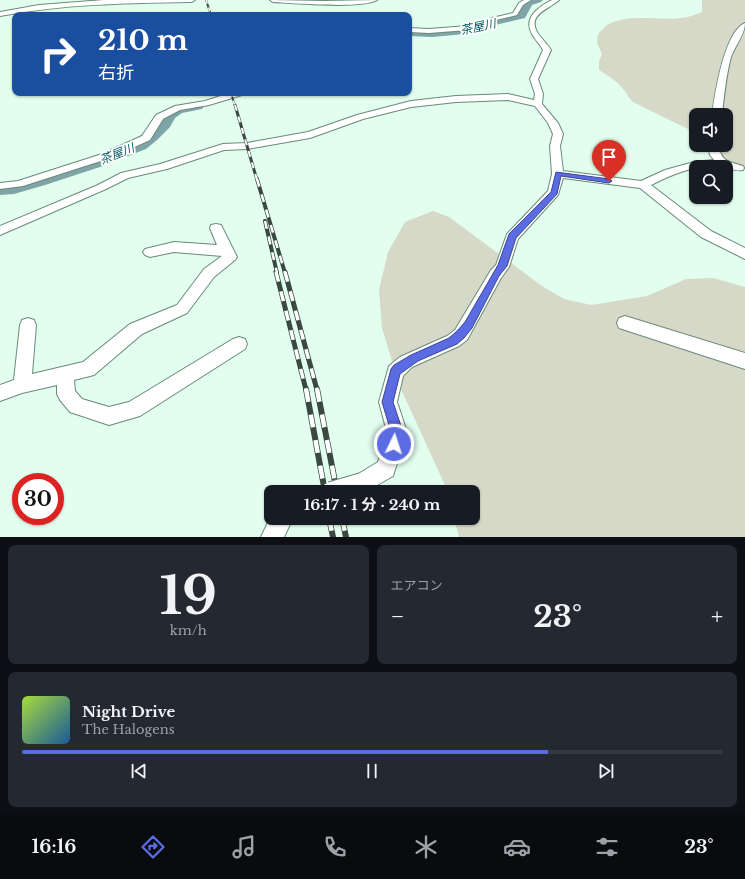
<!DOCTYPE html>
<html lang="ja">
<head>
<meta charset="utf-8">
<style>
	body { margin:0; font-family:"Libre Baskerville","Noto Sans JP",serif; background:#242831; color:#f1f3f6; height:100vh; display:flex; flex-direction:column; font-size:15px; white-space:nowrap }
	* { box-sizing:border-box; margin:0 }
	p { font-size:13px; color:#9ea1a6 }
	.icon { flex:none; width:22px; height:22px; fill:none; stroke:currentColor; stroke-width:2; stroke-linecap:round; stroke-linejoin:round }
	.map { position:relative; height:537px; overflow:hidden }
	.drawer { display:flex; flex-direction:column; gap:8px; padding:8px; background:#0d0f14; flex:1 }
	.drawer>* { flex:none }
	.banner { position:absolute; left:12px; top:12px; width:400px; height:84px; border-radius:8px; box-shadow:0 1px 3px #0004; background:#1a4fa0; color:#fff; overflow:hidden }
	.fabs { position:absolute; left:689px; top:108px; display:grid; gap:8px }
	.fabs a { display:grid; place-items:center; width:44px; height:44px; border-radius:8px; background:#171b24; box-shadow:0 1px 3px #0004; font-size:20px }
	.speed { position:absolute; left:12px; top:473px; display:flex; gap:8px; font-size:20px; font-weight:700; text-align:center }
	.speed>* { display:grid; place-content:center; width:52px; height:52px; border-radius:50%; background:#171b24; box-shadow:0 1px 3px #0004; line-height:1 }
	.speed .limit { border:6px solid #d22; background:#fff; color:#111 }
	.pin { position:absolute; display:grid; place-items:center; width:34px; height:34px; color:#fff; margin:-41px -17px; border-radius:50% 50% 50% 0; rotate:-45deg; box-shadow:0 0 4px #0007 }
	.pin .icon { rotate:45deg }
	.me { position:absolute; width:44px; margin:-22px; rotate:4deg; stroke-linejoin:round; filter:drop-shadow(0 0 3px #0008) }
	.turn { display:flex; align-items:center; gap:14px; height:84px; padding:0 20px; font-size:18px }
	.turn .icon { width:52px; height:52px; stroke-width:2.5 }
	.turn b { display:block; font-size:28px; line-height:34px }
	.big { font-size:30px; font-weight:700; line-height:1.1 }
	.drawer .card { flex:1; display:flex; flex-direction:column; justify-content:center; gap:6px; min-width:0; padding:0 14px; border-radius:8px; background:#242831 }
	.drawer .dial { align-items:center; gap:0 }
	.dial b { font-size:52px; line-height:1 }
	.song { display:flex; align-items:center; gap:12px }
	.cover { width:48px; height:48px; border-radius:6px; background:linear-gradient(135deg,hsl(80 70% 55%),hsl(210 70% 35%)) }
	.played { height:4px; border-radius:2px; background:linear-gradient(90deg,#5b6ce3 75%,#363941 75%) }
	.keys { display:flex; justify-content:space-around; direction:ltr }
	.heat { display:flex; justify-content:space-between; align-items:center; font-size:22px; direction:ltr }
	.drawer .tiles { flex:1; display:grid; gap:8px; grid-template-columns:1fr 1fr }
	.card:last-child { grid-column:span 2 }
	.trip { position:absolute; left:264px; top:485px; width:216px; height:40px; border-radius:8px; background:#171b24; box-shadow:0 1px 3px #0004; font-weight:700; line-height:40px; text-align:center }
	.tabs { display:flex; height:64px; justify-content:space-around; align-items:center; background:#090b0e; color:#9ea1a6 }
	.tabs .icon { width:28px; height:28px }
	.tabs .selected { color:#5b6ce3 }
	.tabs b { font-size:18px; color:#f1f3f6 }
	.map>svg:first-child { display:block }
</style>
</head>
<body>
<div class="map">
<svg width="745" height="537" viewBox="0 0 745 537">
	<rect width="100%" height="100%" fill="#e1feee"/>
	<!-- green -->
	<path fill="#d6d9c7" d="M702,0H745V169L721,159L706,149V145H726V115H696V133L633,102C628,97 627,93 623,89C617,81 607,75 599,70V61L602,54L597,43L598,34C601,31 605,26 609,24C638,10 672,27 702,12Z
		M433,211L449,217L542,286L564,299L591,305L647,296L686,279L713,278L745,287V537H459L454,518H473V492H446L444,483L400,387L382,328L379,290L388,252L405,222Z"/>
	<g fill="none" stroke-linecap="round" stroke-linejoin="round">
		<!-- river -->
		<path fill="#7fa4a8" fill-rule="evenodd" d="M528,0H543L541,2L532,5L525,18L495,25L489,29L475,33L432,37L409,36V30L432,31L474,27L487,21L518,14L525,1Z
			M197,102L202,103L204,106L202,109L182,113L175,118L170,127L157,140L146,149L103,166L45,185L14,194L0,195V183L13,182L31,177L91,158L134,141L158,121L164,112L173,106Z"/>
		<defs>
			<path id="street" d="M104,0H195L192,2C127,3 64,4 0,16V12L39,5Z
				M270,0L324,1L377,0C363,9 292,3 273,2Z
				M524,0H531L523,5L517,15L496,20L484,26L468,30L429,33L409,32V28L429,29L468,26L480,24L492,18L513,13L519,3Z
				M552,0H559C548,10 525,15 539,35C543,40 547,44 551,50L538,79L543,94L542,104L558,123L563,134L560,146L563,171L641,181L665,170L694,162L714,160L710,155L708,145H718C722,162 727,161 743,166L744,168L743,170C734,172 727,166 719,166C692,166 675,173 651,185L711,231L745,248V259L701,237L640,188L563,178L558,195L518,239L509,267L501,278L467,340L459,346L412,367L403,376L397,402L407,432L393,476L365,492L355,490L352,483L355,476L378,462L387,432L379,402L389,366L400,357L447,336L455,330L491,270L496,265L507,234L548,191L552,174L550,146L553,134L548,123L535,106L508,100L456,102L411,107L363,119L310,138L247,149L224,150L167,169L128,178L106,189L0,235V226L98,185L121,173L160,164L223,144L247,143L308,132L357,115L411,101L456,96L508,94L534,100L535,94L530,79L543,50C540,44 535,40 532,34C523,18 538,7 552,0Z
				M745,23C745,34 735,46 731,57C726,76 724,96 722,115H712C715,94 724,32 745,23Z
				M230,93H243L242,95L209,105L180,110L163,119L150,140L110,158L23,186L0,189V183L18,181L102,154L142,136L156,115L175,106L205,101Z
				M216,224L221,225L237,257L235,260L214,277L187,313L142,334L94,375L74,380L75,391L82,399L109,407L129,402L233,339L239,337L245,339L247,344L245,349L140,416L109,425L70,412L60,400L57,394V385L22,393L0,401V385L14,380L20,325L22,320L28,318L34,320L36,325L32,374L83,362L130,324L177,305L204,269L222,256L174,252L150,257L145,255L143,252L145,249L174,242L217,245L210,228L211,225Z
				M625,316L745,353V369L619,328L617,323L619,318Z
				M271,516V518H293L284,537H261Z"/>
		</defs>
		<!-- street casing -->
		<use href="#street" stroke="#698a78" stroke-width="2"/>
		<!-- street -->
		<use href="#street" fill="#fff" fill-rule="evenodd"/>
		<defs>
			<path id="rail-far4" d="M206,0L211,15
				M231,93L235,106"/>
			<path id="rail-far3" d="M235,105L257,180"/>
			<path id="rail-far2" d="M257,179L285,273
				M265,221L277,273"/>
			<path id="rail-far1" d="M276,272L306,390
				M285,272L317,390"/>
			<path id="rail" d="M306,389L325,492
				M317,389L337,492
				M329,518L333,537
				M342,518L346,537"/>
		</defs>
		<!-- rail-far4 casing -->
		<use href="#rail-far4" stroke="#394940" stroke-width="2"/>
		<!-- rail-far3 casing -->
		<use href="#rail-far3" stroke="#394940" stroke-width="3"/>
		<!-- rail-far2 casing -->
		<use href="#rail-far2" stroke="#394940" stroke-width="4"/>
		<!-- rail-far1 casing -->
		<use href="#rail-far1" stroke="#394940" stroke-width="5"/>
		<!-- rail casing -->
		<use href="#rail" stroke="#394940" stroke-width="6"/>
		<!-- rail-far4 -->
		<use href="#rail-far4" stroke="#fff" stroke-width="1.5" stroke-dasharray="4" stroke-linecap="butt"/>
		<!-- rail-far3 -->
		<use href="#rail-far3" stroke="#fff" stroke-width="2" stroke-dasharray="6" stroke-linecap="butt"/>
		<!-- rail-far2 -->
		<use href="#rail-far2" stroke="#fff" stroke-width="2.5" stroke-dasharray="8" stroke-linecap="butt"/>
		<!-- rail-far1 -->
		<use href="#rail-far1" stroke="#fff" stroke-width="3.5" stroke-dasharray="10" stroke-linecap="butt"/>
		<!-- rail -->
		<use href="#rail" stroke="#fff" stroke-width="4.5" stroke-dasharray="13" stroke-linecap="butt"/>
		<defs>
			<path id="street-bridge" d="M331,492L362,483"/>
		</defs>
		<!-- street-bridge casing -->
		<use href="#street-bridge" stroke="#698a78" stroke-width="22" stroke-linecap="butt"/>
		<!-- street-bridge -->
		<use href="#street-bridge" stroke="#fff" stroke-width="20"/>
	</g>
	<!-- route -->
	<path fill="#5b6ce3" stroke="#3b4694" d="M556,172L609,179L612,181L609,183L561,176L557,194L516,238L507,266L499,276L472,328L464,338L457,344L418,361L400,374L393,402L403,432L398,448L394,450L389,448L387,444L391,432L382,402L391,369L394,365L411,355L449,338L457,331L465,322L498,265L509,234L551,192Z"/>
	<g text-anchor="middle" stroke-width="3.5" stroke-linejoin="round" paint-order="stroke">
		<!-- far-water labels -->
		<g font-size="12" font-style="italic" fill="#075a62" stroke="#fff">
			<text transform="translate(478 27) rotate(-12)" y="4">茶屋川</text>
			<text transform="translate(117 154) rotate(-22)" y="4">茶屋川</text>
		</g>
	</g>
</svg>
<div class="fabs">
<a><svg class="icon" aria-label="sound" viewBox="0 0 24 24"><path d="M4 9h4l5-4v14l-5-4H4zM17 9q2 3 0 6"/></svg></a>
<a><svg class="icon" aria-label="search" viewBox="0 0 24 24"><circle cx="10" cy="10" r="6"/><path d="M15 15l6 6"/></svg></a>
</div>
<div class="speed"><div class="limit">30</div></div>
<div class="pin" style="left:609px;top:181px;background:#d93025"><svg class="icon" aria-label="arrive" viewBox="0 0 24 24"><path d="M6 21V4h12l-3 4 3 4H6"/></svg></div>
<svg class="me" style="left:394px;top:444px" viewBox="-20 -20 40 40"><circle r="17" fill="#5b6ce3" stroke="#fff" stroke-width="3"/><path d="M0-11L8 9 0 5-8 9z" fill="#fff"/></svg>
<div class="trip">16:17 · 1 分 · 240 m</div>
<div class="banner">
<div class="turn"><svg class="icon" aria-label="right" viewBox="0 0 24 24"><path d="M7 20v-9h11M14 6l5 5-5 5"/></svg><div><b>210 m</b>右折</div></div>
</div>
</div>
<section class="drawer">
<div class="tiles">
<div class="card dial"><b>19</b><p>km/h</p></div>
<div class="card"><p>エアコン</p>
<div class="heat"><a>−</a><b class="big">23°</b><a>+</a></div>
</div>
<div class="card">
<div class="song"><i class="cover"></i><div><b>Night Drive</b><p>The Halogens</p></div></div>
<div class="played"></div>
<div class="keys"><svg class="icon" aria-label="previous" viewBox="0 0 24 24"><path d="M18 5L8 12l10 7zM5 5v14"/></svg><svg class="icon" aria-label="pause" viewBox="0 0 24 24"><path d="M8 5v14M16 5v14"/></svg><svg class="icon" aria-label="next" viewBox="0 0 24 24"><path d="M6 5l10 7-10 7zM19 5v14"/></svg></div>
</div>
</div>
</section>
<nav class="tabs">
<b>16:16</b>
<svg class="icon selected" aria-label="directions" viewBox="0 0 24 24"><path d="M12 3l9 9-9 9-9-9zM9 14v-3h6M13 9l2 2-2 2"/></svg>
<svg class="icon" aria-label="music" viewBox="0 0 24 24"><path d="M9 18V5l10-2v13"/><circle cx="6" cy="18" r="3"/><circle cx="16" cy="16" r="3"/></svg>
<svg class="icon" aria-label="phone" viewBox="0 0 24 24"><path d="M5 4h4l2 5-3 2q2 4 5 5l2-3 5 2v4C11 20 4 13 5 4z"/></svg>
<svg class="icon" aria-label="climate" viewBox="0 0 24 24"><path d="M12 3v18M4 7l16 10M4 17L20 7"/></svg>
<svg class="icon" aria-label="car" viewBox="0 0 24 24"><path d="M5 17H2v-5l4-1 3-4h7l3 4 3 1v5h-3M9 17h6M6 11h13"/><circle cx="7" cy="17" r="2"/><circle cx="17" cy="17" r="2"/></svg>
<svg class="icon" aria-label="filters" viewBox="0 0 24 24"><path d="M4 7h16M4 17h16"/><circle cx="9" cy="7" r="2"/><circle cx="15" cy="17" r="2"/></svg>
<b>23°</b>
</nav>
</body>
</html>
